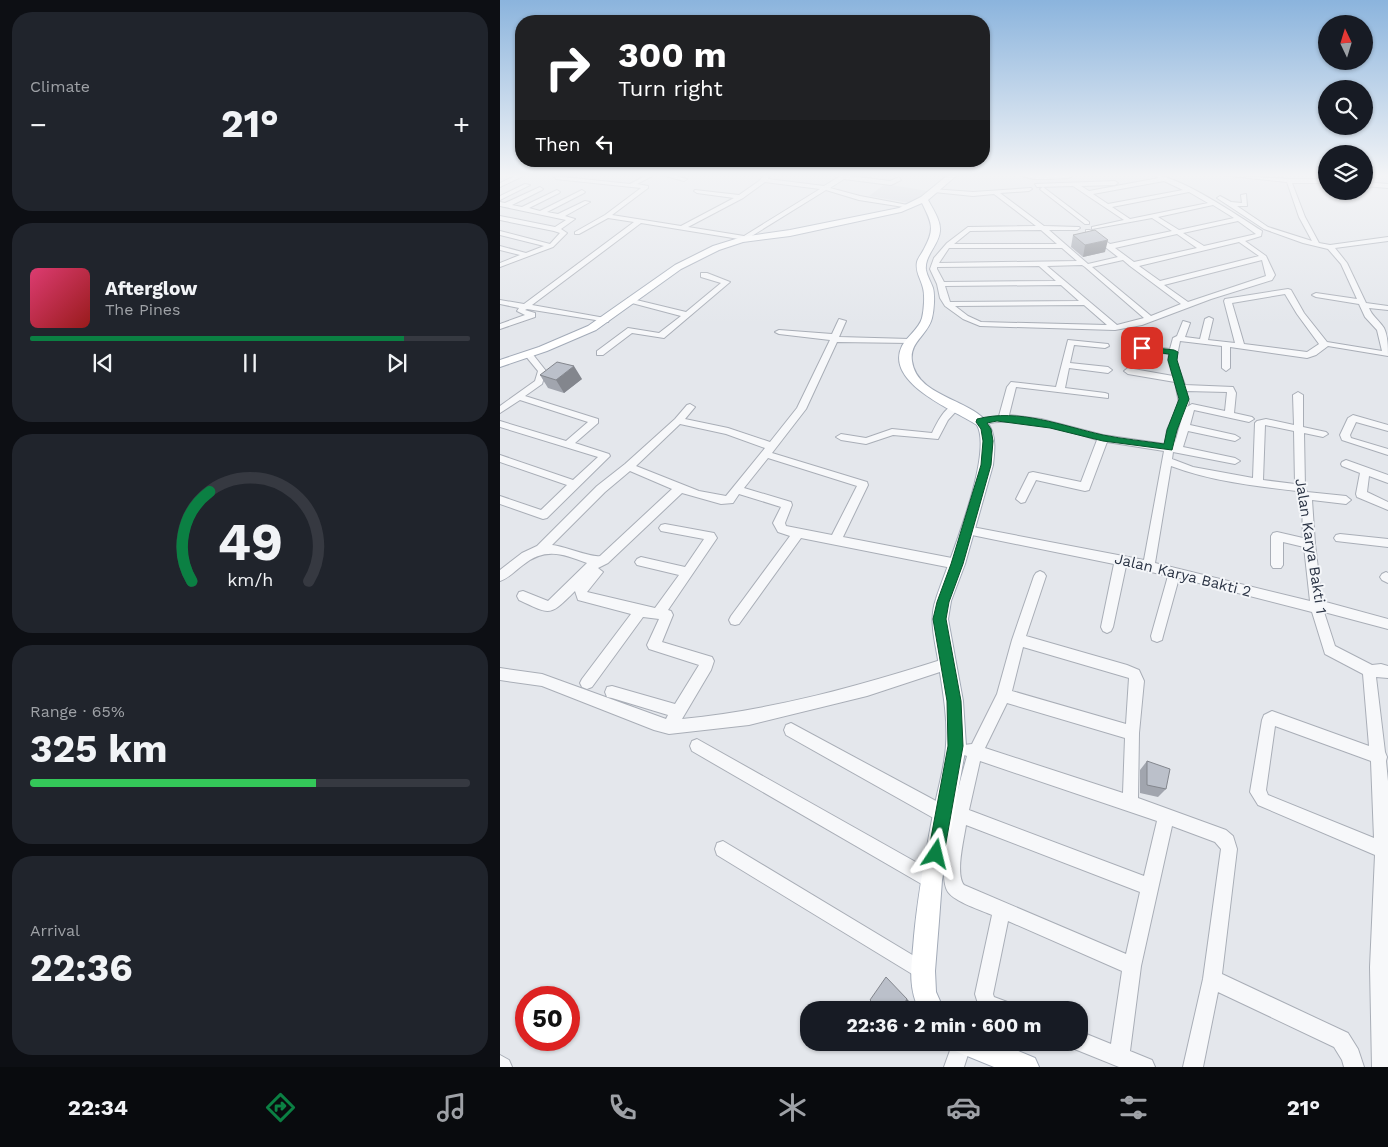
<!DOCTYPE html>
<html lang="en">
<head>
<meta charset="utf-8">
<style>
	body { margin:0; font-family:"Work Sans",sans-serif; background:#20242c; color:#f1f3f6; height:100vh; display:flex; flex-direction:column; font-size:19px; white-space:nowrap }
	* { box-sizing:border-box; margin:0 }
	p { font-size:16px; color:#9ea1a6 }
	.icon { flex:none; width:28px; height:28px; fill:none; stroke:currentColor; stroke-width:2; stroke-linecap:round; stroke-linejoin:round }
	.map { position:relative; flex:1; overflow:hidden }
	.panel { display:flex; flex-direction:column; gap:12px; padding:12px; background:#0d0f14; width:500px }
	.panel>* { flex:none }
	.banner { position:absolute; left:15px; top:15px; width:475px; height:152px; border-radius:20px; box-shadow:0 1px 4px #0004; background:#202124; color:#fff; overflow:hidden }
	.needle { width:32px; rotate:356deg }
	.buttons { position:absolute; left:818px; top:15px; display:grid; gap:10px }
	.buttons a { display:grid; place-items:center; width:55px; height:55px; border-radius:50%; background:#171b24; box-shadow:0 1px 4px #0004; font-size:25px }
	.speed { position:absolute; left:15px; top:986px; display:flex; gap:10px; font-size:25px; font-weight:700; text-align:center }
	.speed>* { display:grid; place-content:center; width:65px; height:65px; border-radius:50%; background:#171b24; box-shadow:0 1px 4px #0004; line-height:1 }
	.speed .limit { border:8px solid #d22; background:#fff; color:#111 }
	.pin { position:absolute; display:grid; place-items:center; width:42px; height:42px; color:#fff; margin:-21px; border-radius:10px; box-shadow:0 2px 8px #0006 }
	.me { position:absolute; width:55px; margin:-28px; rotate:10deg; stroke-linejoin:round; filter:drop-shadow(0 0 4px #0008) }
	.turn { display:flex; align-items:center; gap:18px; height:105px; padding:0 20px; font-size:22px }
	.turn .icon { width:65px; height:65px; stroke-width:2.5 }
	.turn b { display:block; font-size:35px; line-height:42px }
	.then { display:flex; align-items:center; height:48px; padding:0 20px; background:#0003; gap:10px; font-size:19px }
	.big { font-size:38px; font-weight:700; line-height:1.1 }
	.panel .widget { flex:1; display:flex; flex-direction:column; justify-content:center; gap:8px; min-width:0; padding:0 18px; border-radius:20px; background:#20242c }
	.panel .dial { align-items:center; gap:0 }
	.dial svg { height:130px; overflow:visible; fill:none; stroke:#363941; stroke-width:7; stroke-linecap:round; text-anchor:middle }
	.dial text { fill:#f1f3f6; stroke:none }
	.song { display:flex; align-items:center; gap:15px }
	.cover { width:60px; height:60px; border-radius:8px; background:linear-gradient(135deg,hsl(340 70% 55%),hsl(0 70% 35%)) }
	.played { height:5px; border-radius:2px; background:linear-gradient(90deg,#0b8043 85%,#363941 85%) }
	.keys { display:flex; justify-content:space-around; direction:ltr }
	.heat { display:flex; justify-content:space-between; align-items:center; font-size:28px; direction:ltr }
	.charge { height:8px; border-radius:4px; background:linear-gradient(90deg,#34c759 65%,#363941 0) }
	.trip { position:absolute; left:300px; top:1001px; width:288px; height:50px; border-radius:20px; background:#171b24; box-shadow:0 1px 4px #0004; font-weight:700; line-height:50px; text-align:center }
	.tab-bar { display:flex; height:80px; justify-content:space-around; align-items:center; background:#090b0e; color:#9ea1a6 }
	.tab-bar .icon { width:35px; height:35px }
	.tab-bar .selected { color:#0b8043 }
	.tab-bar b { font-size:22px; color:#f1f3f6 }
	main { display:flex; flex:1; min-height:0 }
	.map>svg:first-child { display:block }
</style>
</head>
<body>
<main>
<section class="panel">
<div class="widget"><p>Climate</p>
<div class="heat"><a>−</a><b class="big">21°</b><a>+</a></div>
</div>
<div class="widget">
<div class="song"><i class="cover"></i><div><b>Afterglow</b><p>The Pines</p></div></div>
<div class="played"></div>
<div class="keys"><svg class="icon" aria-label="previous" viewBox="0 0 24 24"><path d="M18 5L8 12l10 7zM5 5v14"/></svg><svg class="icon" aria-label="pause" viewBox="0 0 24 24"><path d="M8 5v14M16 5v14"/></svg><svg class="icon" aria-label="next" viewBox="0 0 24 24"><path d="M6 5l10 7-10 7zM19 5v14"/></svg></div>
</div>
<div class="widget dial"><svg viewBox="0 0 100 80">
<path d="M14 69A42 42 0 1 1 86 69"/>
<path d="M14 69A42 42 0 0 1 25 14" stroke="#0b8043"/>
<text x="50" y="56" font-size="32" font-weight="700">49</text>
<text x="50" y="72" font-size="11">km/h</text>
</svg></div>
<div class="widget"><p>Range · 65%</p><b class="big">325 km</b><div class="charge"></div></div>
<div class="widget"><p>Arrival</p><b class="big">22:36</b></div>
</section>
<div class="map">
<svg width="888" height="1067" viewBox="0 0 888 1067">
	<rect width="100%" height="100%" fill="#e4e7ec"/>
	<!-- built -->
	<path fill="#d2d6de" d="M385,184L428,191L410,203L369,196Z"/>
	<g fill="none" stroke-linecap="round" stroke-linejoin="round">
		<defs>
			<path id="minor" d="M17,175H25L0,187V183Z
				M147,175H154L137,184L148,186V188L112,215L181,226L234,198L197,193L194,191L195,190L239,195L259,181L265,175H269L268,179L324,186L342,175L390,181L399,177L401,180L391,185L344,179L330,188L360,196L413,206L410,208L359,200L326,190L242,242L239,239L141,223L32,305L105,318L109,320L108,322L27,309L25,310L35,313V317L0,329V324L25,315L17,311L19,308L0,304V300L24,304L134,222L108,218L79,234H75V232L105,215L141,188L56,179L54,176L130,184ZM265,182L320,189L244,236L188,227L243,198Z
				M162,175H173L187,179L184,181Z
				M520,175H571L572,176L569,178C553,178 535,182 520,175Z
				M653,175C679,175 738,216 762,231L761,236L745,241L766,256L775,275L772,280L711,299L642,325L615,330L480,326L463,319L445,306L440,298L437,284L430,269L434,258L447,243L468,227L536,226L494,194L473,196L434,192L431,190L432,189L473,192L531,188L532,189L529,191L500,193L544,226L579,227L580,228L577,230H549L588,264L618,257L586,232V230H590L610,244L672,231L652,218L592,229V227L624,220L573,186L537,187L535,184L615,181L618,183L615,185L581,186L589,191L659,178ZM664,181L683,190L608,204L593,194ZM689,192L708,203L630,219L612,207ZM713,205L734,218L679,230L658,217ZM738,221L756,234L704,246L683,233ZM541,230L557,244H454L470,231ZM677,234L697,248L634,262L615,248ZM739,242L759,256L660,281L639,266ZM449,248H562L577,261L439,263ZM623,260L630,266L681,304L651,316L592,267ZM762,260L766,276L688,302L664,285ZM582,265L585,267L644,318L617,325L547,266ZM539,266L556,281L444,282L437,269V267ZM561,285L579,301L450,302L445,286ZM584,305L607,325L481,322L468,316L455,306Z
				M722,175L789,179H826V183H792L805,217L819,243L830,245L888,237V241L835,248L847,263L866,303L888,306V310L869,308C872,316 879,320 884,328C888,336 888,347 888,356L828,346L816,355L807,358L730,347V368L726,371L722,368V346L680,341L676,360L685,385L733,387L736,393L734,413L752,417L754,419L749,422L694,410L690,425L735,435L740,438L735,441L688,431L683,447L735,458L740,461L735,464L673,452L672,459L693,467L753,478L755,423L757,421L766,419L794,425L793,395L798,392L803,395V427L826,432L828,434L823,437L804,433L805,488L807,492L846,496L851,500L846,504L812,500L815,544L822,601L888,619V629L824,612L835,646L872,665L881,664L888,666V678L876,677L885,752L887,757L886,761L888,781V1067H872L870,967L875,855L758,805L750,792L762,720L764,715L772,711L869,746L863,674L825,654L812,612L679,578L663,636L662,640L657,642L652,640L651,636L668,576L626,566L613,627L611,631L607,633L603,631L601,627L614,564L467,534L461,530L467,526L644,560L664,451L607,442L589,490L585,491L536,480L525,502L521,503L516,499L529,473L533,472L581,482L597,440C561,429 519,415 481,425L476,422L478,420L499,416L507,387L511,382L556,387L568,340L608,344L609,346L605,348L574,345L570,363L608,367L612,370L608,373L569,368L565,388L605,393L608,394V398L516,387L509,415L541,419L603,435L665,444L667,430L679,403L675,382L628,374L624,371L628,368L673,376L668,360L669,354L626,348L622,346L626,344L670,349L673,338L677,336L683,321L690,323L685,337L700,339L705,319L709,317L713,319L708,340L735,343L724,301L725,299L788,289L791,290L804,313L827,342L882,351L877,330L865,317L859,304L816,297L812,295L816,293L857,299L841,264L828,249L803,243L764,229L717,198L720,196L731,202L742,203L741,195L746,194L747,206H737L768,227L812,241L799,217L787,182ZM785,294L797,314L819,344L807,352L744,344L732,303ZM686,391L727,392L725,411L692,404L687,407L689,403ZM682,418L675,443L677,430ZM765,425L794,431L795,484L763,480ZM671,466C711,481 754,486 797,491L802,500L803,538L777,532L773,533L771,536V565L773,568H781L783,565V542L804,547L810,601L655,563ZM775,726L871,761L874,838L768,795L766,790Z
				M864,182L888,184V188L864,186Z
				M25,184L30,185L0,200V196Z
				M40,187L43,189L42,190L12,205L22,207L57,190L60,192L59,193L29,208L40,211L82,190L85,192L84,193L47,212L58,214L85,201L90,202L65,216L75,219L61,229L67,233L53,247L0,267V263L20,255L0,250V246L26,253L44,246L0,235V231L50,244L60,233L54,231L0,220V216L55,227L66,220L0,206V202L5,203Z
				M543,187L589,222V224H585L541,190L540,189Z
				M201,273H207L230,282L164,338L132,333L103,355H97V351L128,328L159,333L181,316L128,302V298L186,312L221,283L201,277Z
				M339,319L346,321L339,337L410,339L414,341L410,343L337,342L306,409L272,453L367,482L368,485L343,537L457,559L461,561L463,564L461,567L457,569L301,538L239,624L235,625L231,624L229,620L231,616L290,536L278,532L273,523L281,507L239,494L233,503L221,504L182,493L108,563L98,568L103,572L87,592L155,608L179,575L137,565L135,562L137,559L141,557L185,567L204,539L161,531L159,528L161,525L165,524L214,533L217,538L215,541L168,610L171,611L173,615L162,642L212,657L214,661L211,670L182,719C273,710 360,686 447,658L452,660L454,664L452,668L367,696L249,725L169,734L154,730L42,686L0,680V668L42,674L166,719L168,715L112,698L107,697L105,692L107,687L112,686L175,704L199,665L149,649L147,645L159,619L143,617L92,687L87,689L82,687L80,683L82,679L131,614L78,600L75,591C49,617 51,615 19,600L17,596L19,592L23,591L48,601L87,563C63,554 45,547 23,565C16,570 9,578 0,581V570L22,553L37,546L97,486L125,464L175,419L187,405L190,404L195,407L185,419L228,428L270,442L297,408L330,340L279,334L275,332L279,330L332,334ZM180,424L226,434L265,448L226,496L199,491L136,466ZM268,458L357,486L332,535L286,526L285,523L292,505L291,502L244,488ZM130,471L172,489L100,556C92,558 64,546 52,545L105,492Z
				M28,351L31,352L46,371L42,384L25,396L98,419V423L75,443L109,454L110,456L47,518L43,519L0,504V496L41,510L67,485L0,462V455L73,480L98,457L0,427V421L66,441L88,422L20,400L0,413V406L35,381L38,371L24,354Z
				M455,404L460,407L448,420L438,439L393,435L366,444L341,440L336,437L341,434L366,438L392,429L432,433C437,423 443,409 455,404Z
				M853,415L888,425V431L856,422L850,435L851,438L888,449V455L842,440L840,435L848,418Z
				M846,460L888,475V483L869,476L867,492L888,502V510L857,497L856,494L860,473L842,466L841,464L842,462Z
				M840,534L888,539V547L836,541L834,538L836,535Z
				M540,571L544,573L546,576L526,636L627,665L639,670L644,681L639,733L638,798L726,830L733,836L737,849L722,974L848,1033L858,1049L864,1067H844L842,1060L834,1047L718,992L703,1067H683L703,979L721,849L715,842L672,826L641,966L630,1051L652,1060L655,1067H619L572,1048L570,1042H579V1031L611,1044L622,971L508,921L493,994L494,997L510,1003L512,1010H480L475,994L492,915C481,910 455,902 448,892C434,872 460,782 467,756L464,755L462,750L464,745L472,744L497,694L512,640L534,576L536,573ZM523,647L629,678L626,724L512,691ZM507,703L625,738L623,793L485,748ZM480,761L657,821L644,876L469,810ZM466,825L640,892L626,954L464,885C455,874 464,839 466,825Z
				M886,572L888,573V583L882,580L880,577L882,574Z
				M291,723L449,808L451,814L449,820L443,822L437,820L286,735L284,730L286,725Z
				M197,739L437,874L439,880L437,886L431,888L425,886L192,751L190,746L192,741Z
				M223,841L429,965L432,971L429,977L423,980L417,977L217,855L215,849L217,843Z
				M453,1042H472L464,1067H444Z
				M0,1055L9,1060L12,1067H0Z"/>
			<path id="major" d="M448,175H457L428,200C433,209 441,221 440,231C439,245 424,256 426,270C427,276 431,282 433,288C435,295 434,310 432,318C428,335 409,342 412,361C417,400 481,399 492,431C496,442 494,454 493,465L465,564L451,601L448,619L463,701L466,746L442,880L439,921L435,971L436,992L444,1010H419C407,984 412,964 414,936C418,893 426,851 434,809C438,788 445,766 446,745C448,719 443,692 439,666C436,644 428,621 436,599C447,565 494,455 477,425C454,410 384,383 402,346C407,336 419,329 422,318C424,310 425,295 423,288C421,279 415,272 417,262C418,258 422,253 424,249C435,229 432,223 422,203L401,212L290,236L243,242L219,250L181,269L96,330L47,351L0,367V360L39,347L88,326L175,265L213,246L242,237L290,230L399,208L421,197Z
				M451,1042H497L535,1058L539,1067H494L455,1051Z"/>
		</defs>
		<!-- minor casing -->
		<use href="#minor" stroke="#a9aeb7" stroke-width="2"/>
		<!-- major casing -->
		<use href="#major" stroke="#a3abb8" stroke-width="2"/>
		<!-- minor -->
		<use href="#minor" fill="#f7f8fa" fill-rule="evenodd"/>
		<!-- major -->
		<use href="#major" fill="#fff" fill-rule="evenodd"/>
	</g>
	<!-- wall -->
	<path fill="#a1a5ae" d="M573,235L605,252L583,257L571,247Z
		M40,375L82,379L64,393L48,388Z
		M647,761L666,789L658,797L640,793V770Z"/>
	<!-- shaded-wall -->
	<path fill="#83868d" d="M608,240L605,252L583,257L585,245Z
		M74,366L82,379L64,393L56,380Z
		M407,999L409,1001L403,1010H400Z"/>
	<!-- building -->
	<path fill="#bbc0ca" stroke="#83868d" d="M595,230L608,240L585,245L573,235Z
		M57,362L74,366L56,380L40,375Z
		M647,761L670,769L666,789L647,785Z
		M386,977L407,999L400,1010H380L370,1000Z"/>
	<!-- sky -->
	<linearGradient id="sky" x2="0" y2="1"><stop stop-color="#8bb4dd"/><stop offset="0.54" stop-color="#f3f4f6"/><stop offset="1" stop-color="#f3f4f6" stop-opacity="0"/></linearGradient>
	<rect width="888" height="324" fill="url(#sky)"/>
	<!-- route -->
	<path fill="#0b8043" stroke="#07532c" d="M639,346L674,350L678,352L677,360L689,399L677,430L672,450L603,441L550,428L497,421L487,423L491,429L493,441L491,465L463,564L449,602L446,619L461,701L463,746L444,854L442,860L436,863L430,860L428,854L448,746L447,701L433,619L437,602L451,564L481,465L483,441L481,429L476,422L477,419C519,408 562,426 603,435C623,439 644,441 664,444L667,430L679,399L668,360L669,354L639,350Z"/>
	<g text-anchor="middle" stroke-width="4" stroke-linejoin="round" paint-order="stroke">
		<!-- street labels -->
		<g font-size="15" fill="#2b3445" stroke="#f4f6f9">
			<text transform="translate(811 546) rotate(81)" y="5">Jalan Karya Bakti 1</text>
			<text transform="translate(683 575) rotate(14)" y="5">Jalan Karya Bakti 2</text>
		</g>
	</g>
</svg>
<div class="buttons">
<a><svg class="needle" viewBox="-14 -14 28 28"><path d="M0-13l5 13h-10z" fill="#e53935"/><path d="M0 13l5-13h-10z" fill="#9ea1a6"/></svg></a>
<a><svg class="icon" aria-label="search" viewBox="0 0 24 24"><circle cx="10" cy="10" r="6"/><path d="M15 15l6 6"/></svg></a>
<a><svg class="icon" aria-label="layers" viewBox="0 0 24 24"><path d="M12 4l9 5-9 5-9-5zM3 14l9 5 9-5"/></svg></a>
</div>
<div class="speed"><div class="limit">50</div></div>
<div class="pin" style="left:642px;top:348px;background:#d93025"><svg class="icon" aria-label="arrive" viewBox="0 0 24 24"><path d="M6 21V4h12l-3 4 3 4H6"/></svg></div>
<svg class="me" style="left:436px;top:854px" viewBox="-20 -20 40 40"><path d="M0-17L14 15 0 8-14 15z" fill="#0b8043" stroke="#fff" stroke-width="4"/></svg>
<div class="trip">22:36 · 2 min · 600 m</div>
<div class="banner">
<div class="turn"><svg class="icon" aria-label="right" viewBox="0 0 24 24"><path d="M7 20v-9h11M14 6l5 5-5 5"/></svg><div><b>300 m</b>Turn right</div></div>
<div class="then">Then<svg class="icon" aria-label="left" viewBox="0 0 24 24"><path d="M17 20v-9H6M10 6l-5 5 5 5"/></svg></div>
</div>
</div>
</main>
<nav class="tab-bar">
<b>22:34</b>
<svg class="icon selected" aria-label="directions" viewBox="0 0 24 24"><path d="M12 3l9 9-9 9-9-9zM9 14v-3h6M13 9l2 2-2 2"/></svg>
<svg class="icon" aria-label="music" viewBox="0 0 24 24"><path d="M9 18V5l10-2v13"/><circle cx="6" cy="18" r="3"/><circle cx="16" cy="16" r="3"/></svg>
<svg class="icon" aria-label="phone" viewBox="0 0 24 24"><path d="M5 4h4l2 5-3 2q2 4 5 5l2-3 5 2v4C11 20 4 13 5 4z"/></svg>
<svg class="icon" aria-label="climate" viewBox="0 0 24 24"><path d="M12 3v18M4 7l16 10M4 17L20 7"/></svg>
<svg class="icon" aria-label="car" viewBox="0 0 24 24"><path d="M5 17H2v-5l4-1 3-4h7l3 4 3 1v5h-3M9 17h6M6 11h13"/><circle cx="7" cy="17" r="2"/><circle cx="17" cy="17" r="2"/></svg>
<svg class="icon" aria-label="filters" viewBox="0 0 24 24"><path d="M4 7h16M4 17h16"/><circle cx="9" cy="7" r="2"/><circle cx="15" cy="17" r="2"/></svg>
<b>21°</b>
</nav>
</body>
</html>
